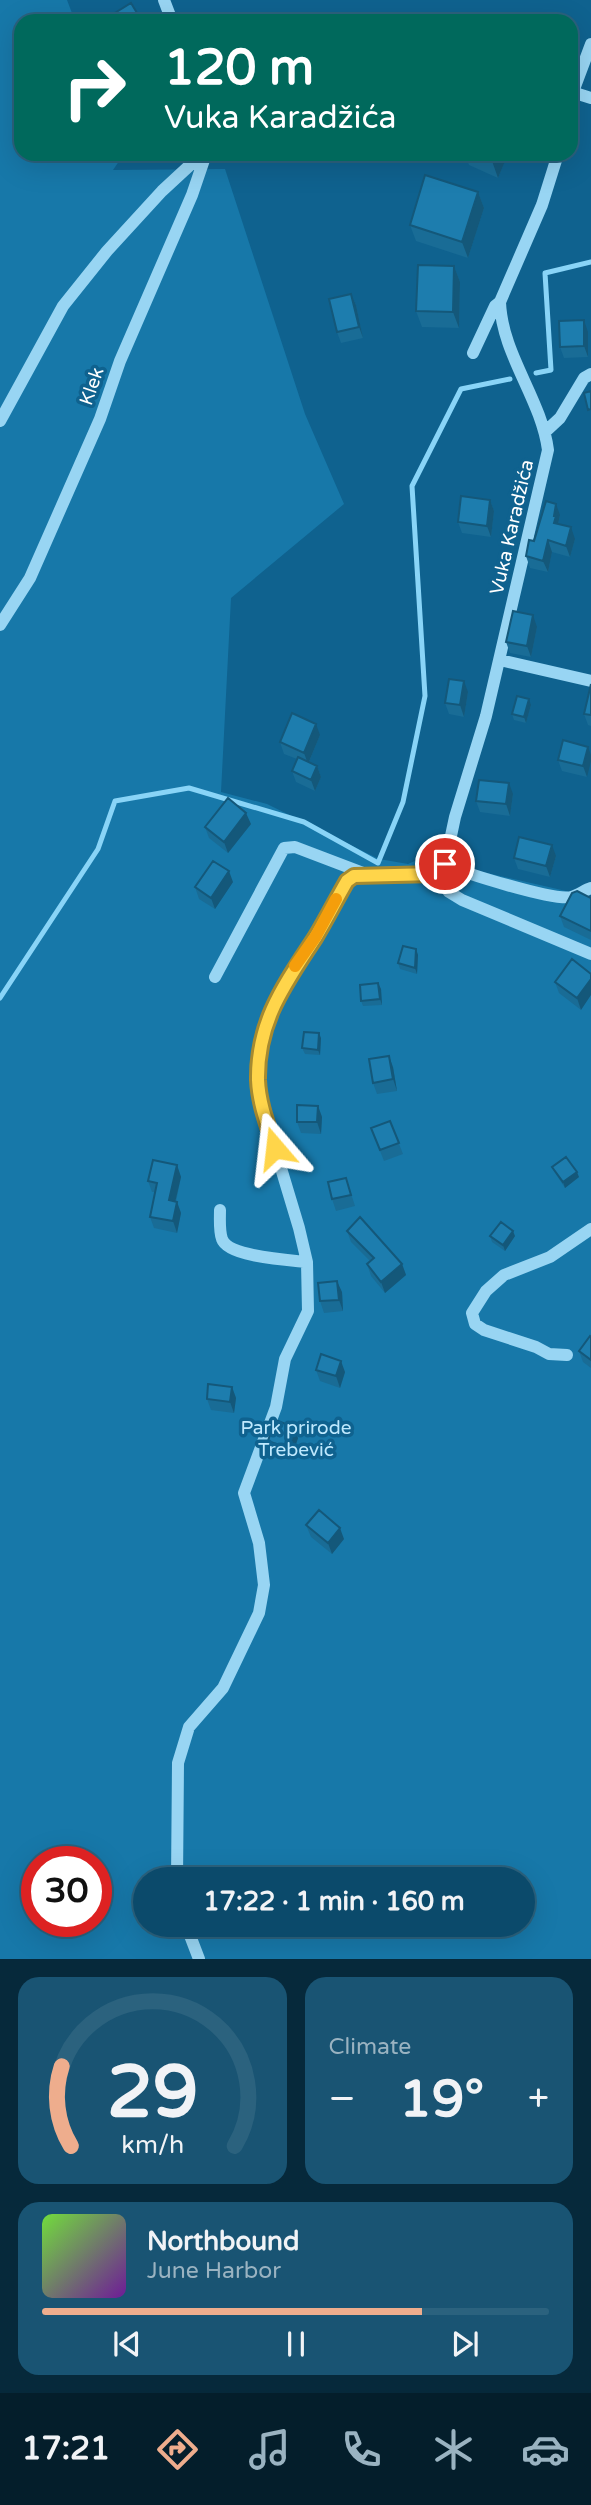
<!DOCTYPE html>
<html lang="en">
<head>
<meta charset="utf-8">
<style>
	body { margin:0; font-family:"Varela Round",sans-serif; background:#195473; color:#f1f3f6; height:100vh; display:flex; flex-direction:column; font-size:26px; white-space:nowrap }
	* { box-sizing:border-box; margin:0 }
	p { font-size:23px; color:#9ab3c1 }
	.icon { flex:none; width:38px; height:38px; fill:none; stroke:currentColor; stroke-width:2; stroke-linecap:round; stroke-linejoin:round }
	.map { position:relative; height:1959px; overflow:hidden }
	.panel { display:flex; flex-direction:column; gap:18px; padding:18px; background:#06293b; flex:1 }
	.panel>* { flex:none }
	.banner { position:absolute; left:14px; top:14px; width:564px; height:147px; border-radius:21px; box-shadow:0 7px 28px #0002,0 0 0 2px #2b627e; background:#00695c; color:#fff; overflow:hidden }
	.speed { position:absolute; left:21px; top:1846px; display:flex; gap:14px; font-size:35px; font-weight:700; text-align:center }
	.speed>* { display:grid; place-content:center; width:91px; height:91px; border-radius:50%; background:#0b4a6b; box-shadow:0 7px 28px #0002,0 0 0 2px #2b627e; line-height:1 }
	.speed .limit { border:10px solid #d22; background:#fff; color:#111 }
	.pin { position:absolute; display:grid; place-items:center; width:60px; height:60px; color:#fff; margin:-30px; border:4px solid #fff; border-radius:50%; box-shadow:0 2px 7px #0007 }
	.me { position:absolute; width:77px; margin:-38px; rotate:343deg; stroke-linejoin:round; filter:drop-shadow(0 0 5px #0008) }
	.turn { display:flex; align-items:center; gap:24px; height:147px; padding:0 35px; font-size:32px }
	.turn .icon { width:91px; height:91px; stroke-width:2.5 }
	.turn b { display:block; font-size:49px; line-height:60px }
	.big { font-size:52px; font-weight:800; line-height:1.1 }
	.panel .widget { flex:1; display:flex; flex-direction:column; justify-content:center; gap:10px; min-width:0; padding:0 24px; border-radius:21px; background:#195473 }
	.panel .dial { align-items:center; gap:0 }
	.dial svg { height:182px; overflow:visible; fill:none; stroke:#2b627e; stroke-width:7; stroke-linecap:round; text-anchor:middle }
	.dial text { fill:#f1f3f6; stroke:none }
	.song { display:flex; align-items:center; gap:21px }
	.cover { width:84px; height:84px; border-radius:10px; background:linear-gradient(135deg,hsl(100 70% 55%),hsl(280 70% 35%)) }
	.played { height:7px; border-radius:4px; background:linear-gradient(90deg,#eead8d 75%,#2b627e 75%) }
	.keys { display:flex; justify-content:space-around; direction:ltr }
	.heat { display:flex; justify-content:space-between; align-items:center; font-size:38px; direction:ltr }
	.panel .tiles { flex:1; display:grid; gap:18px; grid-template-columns:1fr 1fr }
	.widget:last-child { grid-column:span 2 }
	.trip { position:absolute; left:133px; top:1867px; width:402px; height:70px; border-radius:35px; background:#0b4a6b; box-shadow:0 7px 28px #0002,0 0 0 2px #2b627e; font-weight:800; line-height:70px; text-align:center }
	.tabs { display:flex; height:112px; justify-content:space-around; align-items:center; background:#041e2b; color:#9ab3c1 }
	.tabs .icon { width:49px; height:49px }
	.tabs .on { color:#eead8d }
	.tabs b { font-size:32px; color:#f1f3f6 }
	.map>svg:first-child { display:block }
</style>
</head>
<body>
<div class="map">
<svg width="591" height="1959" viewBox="0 0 591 1959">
	<rect width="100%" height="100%" fill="#0f628f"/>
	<!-- green -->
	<path fill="#1778a9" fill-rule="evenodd" d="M0,0H67L75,21H21V154H124L113,170L225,169L305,414L344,504L231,598L221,792L267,804L379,859L408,864L424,857L435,858L448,864L566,891L591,900V1959H0ZM37,1862H96V1922H37ZM145,1880H523V1925H145Z"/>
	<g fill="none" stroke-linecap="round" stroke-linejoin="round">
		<!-- stream -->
		<path stroke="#89d4f7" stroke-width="5" d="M536,373L551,370L545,273L591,262
			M0,998L98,849L115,801L189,788L304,822L378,863L403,802L425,696L412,486L461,389L510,379"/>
		<!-- minor -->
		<path stroke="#98d5f3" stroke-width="12" d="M164,0L172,21
			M572,92L591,98
			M570,100L591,44
			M558,154L542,205L500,302C502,355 541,398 548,450L486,716L455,817L445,864L435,874L449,892L462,900L591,954
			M473,353L495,306L500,302
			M0,421L63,306L107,251L162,191L202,154
			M546,431L560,418L584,378L591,374
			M0,625L30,578L100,419L120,361L192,195L206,154
			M500,660L591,681
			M445,864C463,873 554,901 571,897C578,895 585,890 591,888
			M215,977L284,848L295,847L366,874
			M220,1210C220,1219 219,1231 222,1239C228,1257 289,1260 307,1262
			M567,1355L549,1354L536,1347L484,1330L475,1324L472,1313L486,1291L504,1275L550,1257L591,1229
			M177,1880L178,1763L189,1727L223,1688L259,1613L264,1585L259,1543L244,1493L276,1407L285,1359L308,1311L307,1262L299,1228L262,1105L258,1081L260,1051L273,1003L290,973L316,936L347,881C366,868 412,874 435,874
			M186,1925L199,1959"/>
	</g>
	<!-- wall -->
	<path fill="#196c96" d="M465,154H508L498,178L469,165Z
		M478,192L484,208L468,258L416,241L410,225Z
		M454,266L460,282L459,328L422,327L416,311Z
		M351,294L356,305L363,338L341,343L337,332Z
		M588,332V357L564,358L560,347Z
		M490,500L494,511L491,537L462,533L458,522Z
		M560,515L558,524L575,539L570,557L552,552L548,572L530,568L526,556L534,541Z
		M537,627L531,657L510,653L506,642Z
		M591,684V726L588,725L584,714Z
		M468,692L464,717L449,714L445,703Z
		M531,705L526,723L514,720L512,714Z
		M320,735L309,762L317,766L321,777L315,791L296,782L292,771L297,759L284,754L280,742Z
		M588,747L587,777L562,771L558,760Z
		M513,794L510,816L480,812L476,801Z
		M251,824L228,853L209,838L205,827Z
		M556,856L550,877L518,869L514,858Z
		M233,882L215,909L199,899L195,887Z
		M591,898V940L564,927L560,916Z
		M416,949L418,955L417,974L400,969L398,963Z
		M572,959L581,1010L559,993L555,982Z
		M378,983L381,989L382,1005L363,1006L361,1001Z
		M321,1038L320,1055L305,1054L302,1048Z
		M393,1067L397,1091L377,1094L373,1083Z
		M318,1106L322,1117L321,1134L301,1133L297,1122Z
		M390,1121L403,1154L384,1161L371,1128Z
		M177,1165L181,1177L176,1202H177L181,1213L177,1233L154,1228L150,1217L155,1192H152L148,1181Z
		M552,1167L579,1177L565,1188L555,1173Z
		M346,1178L355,1206L336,1211L332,1199Z
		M347,1231L402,1264L406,1275L385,1293L371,1276L367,1264L370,1261L351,1242Z
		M490,1236H515L505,1251L492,1242Z
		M342,1292L343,1311L324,1313L320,1301Z
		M591,1337V1368L583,1362L579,1351Z
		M316,1370L345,1372L340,1388L320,1381Z
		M232,1387L236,1398L234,1413L211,1410L207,1399Z
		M298,1438L291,1459L272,1452L268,1441Z
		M306,1525L344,1539L332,1554L311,1537Z"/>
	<!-- shaded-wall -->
	<path fill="#14587a" d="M495,154H508L498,178L492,161Z
		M478,192L484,208L468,258L462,242Z
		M454,266L460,282L459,328L453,312Z
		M351,294L356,305L363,338L359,327Z
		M584,320L588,332V357L584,346Z
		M490,500L494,511L491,537L487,526Z
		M556,504L560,515L558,524L554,523V516Z
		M571,527L575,539L570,557L566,546Z
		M548,540L552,552L548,572L543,561Z
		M533,615L537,627L531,657L527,646Z
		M464,681L468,692L464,717L460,705Z
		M529,699L531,705L526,723L524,717Z
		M316,724L320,735L308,764L304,753Z
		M588,747L591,755V761L587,777L583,766Z
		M317,766L321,777L315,791L311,780Z
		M509,783L513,794L510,816L506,804Z
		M246,813L251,824L228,853L224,842Z
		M552,845L556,856L550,877L546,866Z
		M229,871L233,882L215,909L211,898Z
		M416,949L418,955L417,974L415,968Z
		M591,979V995L581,1010L577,998Z
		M378,983L381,989L382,1005L380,999Z
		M319,1033L321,1038L320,1055L318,1050Z
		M389,1056L393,1067L397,1091L393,1079Z
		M318,1106L322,1117L321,1134L317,1122Z
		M177,1165L181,1177L173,1211L169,1200Z
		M577,1172L579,1177L565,1188L563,1182Z
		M177,1202L181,1213L177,1233L173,1221Z
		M513,1231L515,1236L505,1251L503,1245Z
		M402,1264L406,1275L385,1293L381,1282Z
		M337,1281L342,1292L343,1311L339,1300Z
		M341,1361L345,1372L340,1388L336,1376Z
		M232,1387L236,1398L234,1413L230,1402Z
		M294,1427L298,1438L291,1459L287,1448Z
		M340,1528L344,1539L332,1554L328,1543Z"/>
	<!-- building -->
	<path fill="#1d7dae" stroke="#14587a" stroke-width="2" d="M131,3L140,18L135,21H113L110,16Z
		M476,154H495L492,161Z
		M425,175L478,192L462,242L410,225Z
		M418,265L454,266L453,312L416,311Z
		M351,294L359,327L337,332L329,299Z
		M584,320V346L560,347L559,321Z
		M591,391V409L588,410L584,393Z
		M461,496L490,500L487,526L458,522Z
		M546,501L556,504L554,516H556L554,523L571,527L566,546L548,540L543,561L526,556L529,540L534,541Z
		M513,611L533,615L527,646L506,642Z
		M449,679L464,681L460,705L445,703Z
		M591,684V715L584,714Z
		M517,696L529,699L524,717L512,714Z
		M292,713L316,724L304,753L280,742Z
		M563,740L588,747L583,766L558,760Z
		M298,757L317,766L311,780L292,771Z
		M479,780L509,783L506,804L476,801Z
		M228,798L246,813L224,842L205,827Z
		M519,837L552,845L546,866L514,858Z
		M213,861L229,871L211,898L195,887Z
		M577,891L591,898V931L560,916L572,893Z
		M403,946L416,949L415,968L398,963Z
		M572,959L591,974V979L577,998L555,982Z
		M378,983L380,999L361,1001L360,985Z
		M304,1032L319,1033L318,1050L302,1048Z
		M389,1056L393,1079L373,1083L369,1059Z
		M297,1105L318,1106L317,1122H297Z
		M390,1121L399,1143L380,1150L371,1128Z
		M566,1157L577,1172L563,1182L552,1167Z
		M153,1160L177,1165L169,1200L177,1202L173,1221L150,1217L157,1183L148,1181Z
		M346,1178L351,1195L332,1199L328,1182Z
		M360,1217L402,1264L381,1282L367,1264L374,1258L347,1231Z
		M501,1222L513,1231L503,1245L490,1236Z
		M337,1281L339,1300L320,1301L318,1283Z
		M590,1336L591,1337V1360L579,1351Z
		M321,1354L341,1361L336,1376L316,1370Z
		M208,1384L232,1387L230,1402L207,1399Z
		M275,1420L294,1427L287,1448L268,1441Z
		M319,1510L340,1528L328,1543L306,1525Z"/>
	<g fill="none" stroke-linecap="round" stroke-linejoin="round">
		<defs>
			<path id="route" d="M275,1148C268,1126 259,1104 258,1080C257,1021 285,984 315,938C326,920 336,900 347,881L354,876L435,874L445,864"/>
		</defs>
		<!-- route casing -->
		<use href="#route" stroke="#a68a30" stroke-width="18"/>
		<!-- route -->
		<use href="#route" stroke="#ffd54a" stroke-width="12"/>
		<!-- slow -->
		<path stroke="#f59e0b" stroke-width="12" d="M295,966L316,936L336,899"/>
	</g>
	<g text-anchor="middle" stroke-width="7" stroke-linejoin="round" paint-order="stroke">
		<!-- street labels -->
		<g font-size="19" fill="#fff" stroke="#0f628f">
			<text transform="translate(91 386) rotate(-71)" y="7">Klek</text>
			<text transform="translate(511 527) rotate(-77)" y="7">Vuka Karadžića</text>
		</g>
		<!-- park labels -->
		<g font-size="19" fill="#bfe9fe" stroke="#0f628f">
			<text x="296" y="1434">Park prirode<tspan x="296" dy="22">Trebević</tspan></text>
		</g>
	</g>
</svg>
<div class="speed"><div class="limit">30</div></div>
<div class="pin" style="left:445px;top:864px;background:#d93025"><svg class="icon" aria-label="arrive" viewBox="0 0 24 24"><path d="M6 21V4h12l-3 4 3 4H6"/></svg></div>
<svg class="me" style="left:275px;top:1148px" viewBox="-20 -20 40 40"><path d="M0-17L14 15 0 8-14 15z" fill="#ffd54a" stroke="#fff" stroke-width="4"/></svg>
<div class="trip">17:22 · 1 min · 160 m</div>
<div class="banner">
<div class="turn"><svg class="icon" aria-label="right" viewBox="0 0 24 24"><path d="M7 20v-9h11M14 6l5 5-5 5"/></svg><div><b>120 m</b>Vuka Karadžića</div></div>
</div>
</div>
<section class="panel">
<div class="tiles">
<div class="widget dial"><svg viewBox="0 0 100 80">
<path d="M14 69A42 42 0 1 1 86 69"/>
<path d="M14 69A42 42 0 0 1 10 34" stroke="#eead8d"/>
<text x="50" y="56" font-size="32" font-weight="700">29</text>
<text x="50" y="72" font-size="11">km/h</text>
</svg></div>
<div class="widget"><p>Climate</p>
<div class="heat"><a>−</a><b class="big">19°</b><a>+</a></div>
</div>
<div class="widget">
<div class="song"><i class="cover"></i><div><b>Northbound</b><p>June Harbor</p></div></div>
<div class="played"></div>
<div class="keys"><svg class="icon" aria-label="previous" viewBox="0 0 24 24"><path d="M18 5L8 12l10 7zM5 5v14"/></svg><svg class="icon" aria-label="pause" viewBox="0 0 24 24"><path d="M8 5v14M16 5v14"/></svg><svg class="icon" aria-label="next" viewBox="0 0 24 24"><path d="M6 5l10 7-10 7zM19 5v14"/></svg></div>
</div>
</div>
</section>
<nav class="tabs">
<b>17:21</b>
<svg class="icon on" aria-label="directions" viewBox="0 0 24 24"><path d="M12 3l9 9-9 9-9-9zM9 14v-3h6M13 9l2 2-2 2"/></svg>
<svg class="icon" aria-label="music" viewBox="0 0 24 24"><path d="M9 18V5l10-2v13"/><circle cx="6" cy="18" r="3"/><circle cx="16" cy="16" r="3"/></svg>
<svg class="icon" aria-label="phone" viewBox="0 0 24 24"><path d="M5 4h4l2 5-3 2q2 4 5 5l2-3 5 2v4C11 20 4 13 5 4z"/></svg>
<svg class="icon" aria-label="climate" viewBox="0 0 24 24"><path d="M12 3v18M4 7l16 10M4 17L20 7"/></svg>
<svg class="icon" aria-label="car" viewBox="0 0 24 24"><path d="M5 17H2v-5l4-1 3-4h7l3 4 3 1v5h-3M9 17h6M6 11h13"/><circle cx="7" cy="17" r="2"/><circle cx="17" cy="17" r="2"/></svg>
</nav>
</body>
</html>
